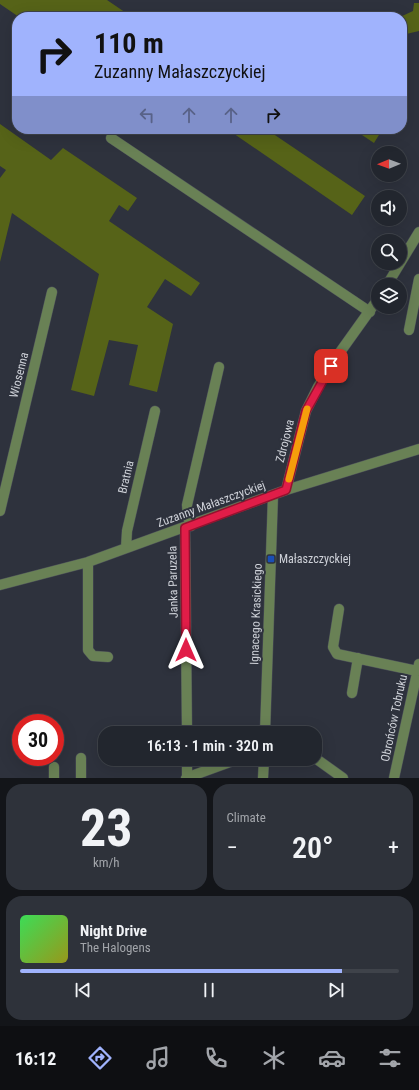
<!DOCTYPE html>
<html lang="en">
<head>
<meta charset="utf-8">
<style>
	body { margin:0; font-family:"Roboto Condensed",sans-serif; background:#2e323a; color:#f1f3f6; height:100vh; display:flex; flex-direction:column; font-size:15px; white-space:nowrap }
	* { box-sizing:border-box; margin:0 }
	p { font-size:13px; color:#a2a5aa }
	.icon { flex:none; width:22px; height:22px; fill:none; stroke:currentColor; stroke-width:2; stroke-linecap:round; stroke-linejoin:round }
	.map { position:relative; height:778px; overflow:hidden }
	.side { display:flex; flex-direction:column; gap:6px; padding:6px; background:#131519; flex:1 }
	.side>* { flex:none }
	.top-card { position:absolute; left:12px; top:12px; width:395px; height:122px; border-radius:16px; box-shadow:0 4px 16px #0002,0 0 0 1px #3f434a; background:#a0b3fd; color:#111; overflow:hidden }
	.needle { width:26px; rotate:269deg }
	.buttons { position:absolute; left:371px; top:146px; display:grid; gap:8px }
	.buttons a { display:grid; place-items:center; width:36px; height:36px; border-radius:50%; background:#22262e; box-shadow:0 4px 16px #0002,0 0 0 1px #3f434a; font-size:20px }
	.speed { position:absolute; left:12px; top:714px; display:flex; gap:8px; font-size:20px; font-weight:700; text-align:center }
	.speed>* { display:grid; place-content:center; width:52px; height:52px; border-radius:50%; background:#22262e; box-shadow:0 4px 16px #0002,0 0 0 1px #3f434a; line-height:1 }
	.speed .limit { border:6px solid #d22; background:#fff; color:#111 }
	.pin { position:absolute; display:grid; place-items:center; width:34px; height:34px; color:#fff; margin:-17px; border-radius:8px; box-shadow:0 2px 6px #0006 }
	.me { position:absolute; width:44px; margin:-22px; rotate:0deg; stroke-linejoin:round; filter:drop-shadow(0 0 3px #0008) }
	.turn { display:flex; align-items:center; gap:14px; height:84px; padding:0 16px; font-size:18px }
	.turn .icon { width:52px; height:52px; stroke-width:2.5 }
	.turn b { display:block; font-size:28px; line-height:34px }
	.lanes { display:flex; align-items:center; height:38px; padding:0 16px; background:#0003; justify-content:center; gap:20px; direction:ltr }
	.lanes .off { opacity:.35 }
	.big { font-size:30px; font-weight:600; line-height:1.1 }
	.side .card { flex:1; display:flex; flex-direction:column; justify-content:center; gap:6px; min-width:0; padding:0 14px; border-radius:16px; background:#2e323a }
	.side .dial { align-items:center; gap:0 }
	.dial b { font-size:52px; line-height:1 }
	.song { display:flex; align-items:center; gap:12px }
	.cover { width:48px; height:48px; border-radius:6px; background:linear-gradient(135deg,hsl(130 70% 55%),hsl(60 70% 35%)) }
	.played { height:4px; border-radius:2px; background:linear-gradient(90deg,#a0b3fd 85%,#3f434a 85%) }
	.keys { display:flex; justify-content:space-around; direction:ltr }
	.heat { display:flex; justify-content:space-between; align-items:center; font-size:22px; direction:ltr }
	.side .tiles { flex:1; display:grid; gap:6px; grid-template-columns:1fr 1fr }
	.card:last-child { grid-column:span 2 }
	.trip { position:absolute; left:98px; top:726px; width:224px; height:40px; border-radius:16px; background:#22262e; box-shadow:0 4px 16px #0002,0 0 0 1px #3f434a; font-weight:600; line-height:40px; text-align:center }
	.menu { display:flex; height:64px; justify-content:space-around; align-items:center; background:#0e0f12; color:#a2a5aa }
	.menu .icon { width:28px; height:28px }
	.menu .selected { color:#a0b3fd }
	.menu b { font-size:18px; color:#f1f3f6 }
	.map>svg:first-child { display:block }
</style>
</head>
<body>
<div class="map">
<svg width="419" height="778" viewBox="0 0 419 778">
	<rect width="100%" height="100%" fill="#2e323d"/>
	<!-- forest -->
	<path fill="#566318" d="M0,0H107L132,17H19L0,4Z
		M414,3H419V31L402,35V17H400L413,11Z
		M0,124L51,160L63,148L137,198L128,211L119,205L109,221L200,283L191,296L165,279L147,307L173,324L157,392L129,385L138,345L109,340L94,396L71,390L99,274L12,213L0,262V178L6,170L0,166Z
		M227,129H266L365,196L352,215Z
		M353,129H381L382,130L374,143Z"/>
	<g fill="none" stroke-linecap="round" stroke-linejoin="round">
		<defs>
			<path id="minor" d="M111,138L370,312
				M387,285L419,232
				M409,330L419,279
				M286,490L306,411L318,387L338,355L378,299
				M0,511L52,292
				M191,526L188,517L187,505L219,367
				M185,528L187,733
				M126,548L127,531L155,411
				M88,562V650L93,656L108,657
				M0,585L88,562L286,490L419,449
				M339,609L333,647L337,654L417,671
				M352,693L358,658
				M265,733L273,495
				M315,758L343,778
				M187,759V778
				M54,778V767
				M81,778V758
				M186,778L238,759
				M263,778L264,759
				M394,778L419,664"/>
		</defs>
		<!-- minor casing -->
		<use href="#minor" stroke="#4b4f59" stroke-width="11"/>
		<!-- minor -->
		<use href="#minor" stroke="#698155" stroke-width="10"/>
	</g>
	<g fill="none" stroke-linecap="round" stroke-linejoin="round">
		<defs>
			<path id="route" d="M186,650L185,528L286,490L306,411L331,366"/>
		</defs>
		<!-- route casing -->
		<use href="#route" stroke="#92132f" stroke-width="10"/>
		<!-- route -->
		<use href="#route" stroke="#e11d48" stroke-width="7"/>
		<!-- slow -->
		<path stroke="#f59e0b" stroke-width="7" d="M289,479L307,409"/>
	</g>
	<!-- markers -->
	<rect fill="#1a4fb4" stroke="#2e323d" stroke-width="1.5" x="267" y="555" width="8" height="8" rx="2"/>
	<g text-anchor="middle" stroke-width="4" stroke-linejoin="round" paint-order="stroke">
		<!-- street labels -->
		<g font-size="12" fill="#ced1d8" stroke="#2e323d">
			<text transform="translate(19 375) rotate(-76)" y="4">Wiosenna</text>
			<text transform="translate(285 441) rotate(-76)" y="4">Zdrojowa</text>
			<text transform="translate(126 477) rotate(-77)" y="4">Bratnia</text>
			<text transform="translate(211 504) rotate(-20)" y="4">Zuzanny Małaszczyckiej</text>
			<text transform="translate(173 582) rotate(-91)" y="4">Janka Paruzela</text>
			<text transform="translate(256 614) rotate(-88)" y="4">Ignacego Krasickiego</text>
			<text transform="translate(394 718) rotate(-78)" y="4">Obrońców Tobruku</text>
		</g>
		<!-- poi labels -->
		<g font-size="12" fill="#ced1d8" stroke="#2e323d" text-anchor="start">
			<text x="279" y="563">Małaszczyckiej</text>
		</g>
	</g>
</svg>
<div class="buttons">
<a><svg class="needle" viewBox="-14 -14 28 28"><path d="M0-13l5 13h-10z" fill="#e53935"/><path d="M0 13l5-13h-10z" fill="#a2a5aa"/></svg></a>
<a><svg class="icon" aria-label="sound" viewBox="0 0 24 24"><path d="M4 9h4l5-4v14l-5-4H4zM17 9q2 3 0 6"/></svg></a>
<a><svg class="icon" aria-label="search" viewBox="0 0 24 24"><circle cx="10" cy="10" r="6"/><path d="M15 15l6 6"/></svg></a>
<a><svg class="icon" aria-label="layers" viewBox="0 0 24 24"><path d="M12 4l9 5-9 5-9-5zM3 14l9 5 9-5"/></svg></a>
</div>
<div class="speed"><div class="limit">30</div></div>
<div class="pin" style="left:331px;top:366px;background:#d93025"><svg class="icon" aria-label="arrive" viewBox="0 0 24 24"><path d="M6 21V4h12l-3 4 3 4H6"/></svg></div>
<svg class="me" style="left:186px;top:650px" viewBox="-20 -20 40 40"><path d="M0-17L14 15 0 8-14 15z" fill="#e11d48" stroke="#fff" stroke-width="4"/></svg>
<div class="trip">16:13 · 1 min · 320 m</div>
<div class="top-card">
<div class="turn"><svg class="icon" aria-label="right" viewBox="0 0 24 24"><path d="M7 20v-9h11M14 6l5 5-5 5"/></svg><div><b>110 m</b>Zuzanny Małaszczyckiej</div></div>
<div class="lanes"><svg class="icon off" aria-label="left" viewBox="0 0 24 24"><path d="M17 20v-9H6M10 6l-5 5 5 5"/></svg><svg class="icon off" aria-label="ahead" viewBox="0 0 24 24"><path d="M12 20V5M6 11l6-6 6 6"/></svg><svg class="icon off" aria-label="ahead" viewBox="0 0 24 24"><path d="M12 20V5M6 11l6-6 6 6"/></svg><svg class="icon" aria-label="right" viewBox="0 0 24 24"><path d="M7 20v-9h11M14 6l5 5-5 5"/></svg></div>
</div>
</div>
<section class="side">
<div class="tiles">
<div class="card dial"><b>23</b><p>km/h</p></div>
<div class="card"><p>Climate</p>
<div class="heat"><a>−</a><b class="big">20°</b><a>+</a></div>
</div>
<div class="card">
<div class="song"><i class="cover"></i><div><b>Night Drive</b><p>The Halogens</p></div></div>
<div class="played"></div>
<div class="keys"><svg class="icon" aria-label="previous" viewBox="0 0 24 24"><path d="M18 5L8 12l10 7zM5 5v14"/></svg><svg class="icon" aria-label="pause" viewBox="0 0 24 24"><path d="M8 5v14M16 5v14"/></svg><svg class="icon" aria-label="next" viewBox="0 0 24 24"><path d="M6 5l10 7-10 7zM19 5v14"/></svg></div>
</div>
</div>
</section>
<nav class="menu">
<b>16:12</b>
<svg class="icon selected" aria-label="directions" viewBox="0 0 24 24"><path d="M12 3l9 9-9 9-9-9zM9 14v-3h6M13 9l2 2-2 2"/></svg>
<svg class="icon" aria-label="music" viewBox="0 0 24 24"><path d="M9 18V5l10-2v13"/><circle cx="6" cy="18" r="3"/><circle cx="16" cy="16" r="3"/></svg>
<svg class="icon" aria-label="phone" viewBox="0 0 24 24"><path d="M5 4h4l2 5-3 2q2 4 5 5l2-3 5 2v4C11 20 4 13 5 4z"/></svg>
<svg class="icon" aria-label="climate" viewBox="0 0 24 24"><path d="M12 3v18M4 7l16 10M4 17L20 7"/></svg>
<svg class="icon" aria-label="car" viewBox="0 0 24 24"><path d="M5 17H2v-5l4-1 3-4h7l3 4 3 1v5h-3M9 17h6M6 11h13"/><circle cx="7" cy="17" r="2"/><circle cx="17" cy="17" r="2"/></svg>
<svg class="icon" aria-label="filters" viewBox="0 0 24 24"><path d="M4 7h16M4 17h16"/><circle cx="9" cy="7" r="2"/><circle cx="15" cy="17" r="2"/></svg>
</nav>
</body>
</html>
